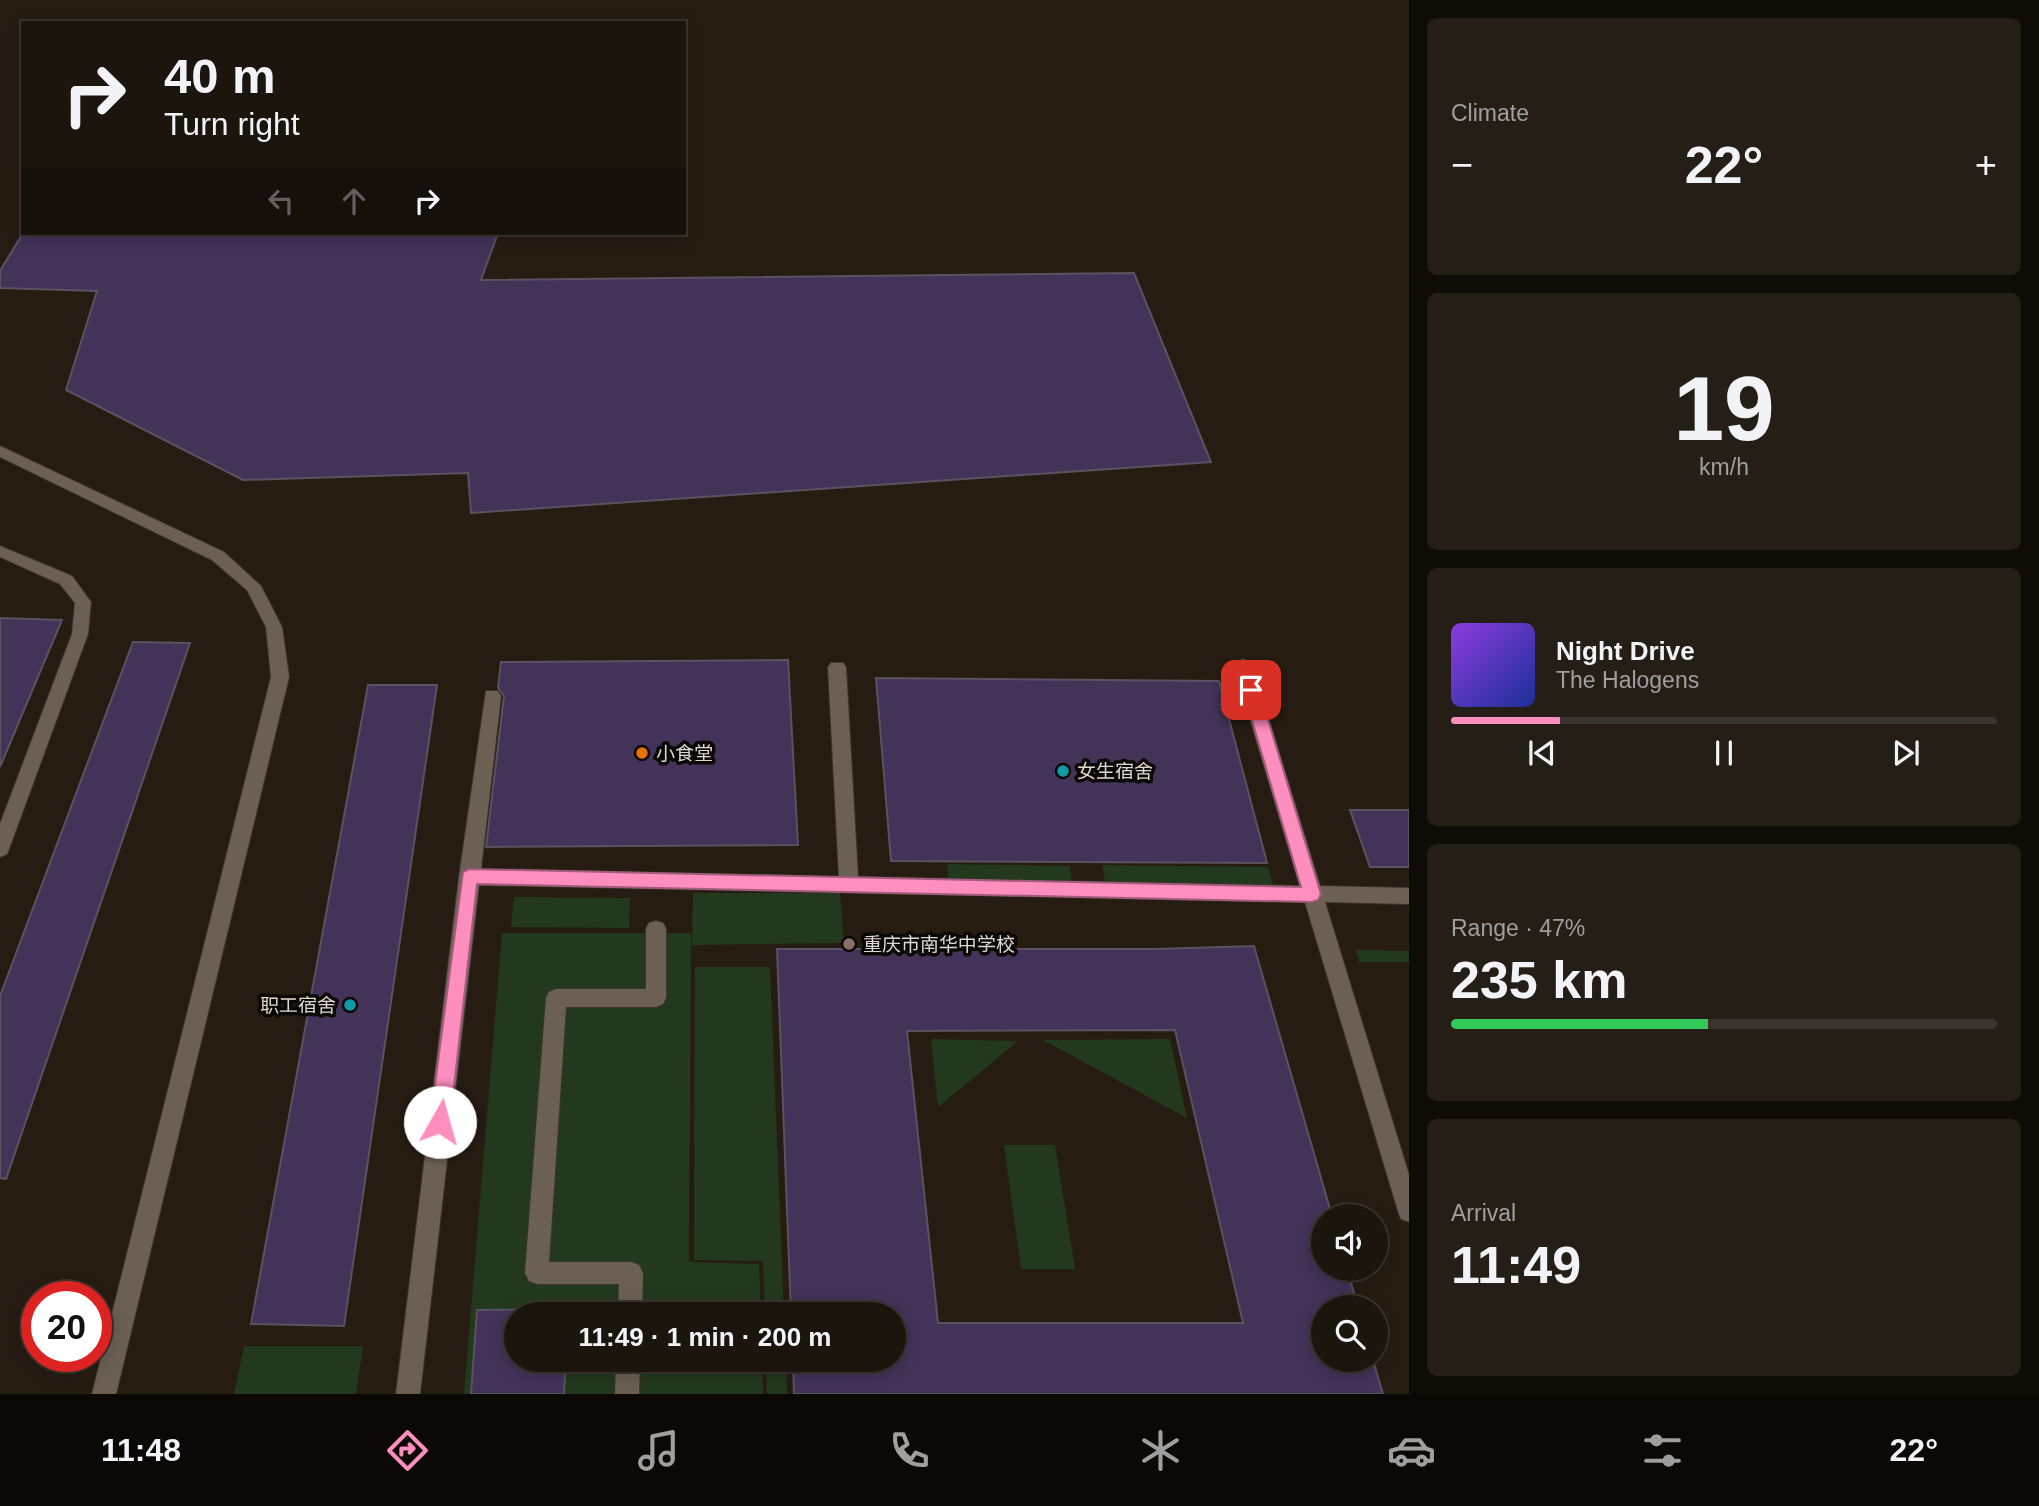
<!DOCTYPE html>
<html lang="en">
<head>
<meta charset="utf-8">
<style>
	body { margin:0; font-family:Helvetica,"Noto Sans SC",sans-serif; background:#251e17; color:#f1f3f6; height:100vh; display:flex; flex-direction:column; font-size:26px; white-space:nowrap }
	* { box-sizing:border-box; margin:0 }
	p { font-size:23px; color:#a09f9e }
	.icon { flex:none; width:38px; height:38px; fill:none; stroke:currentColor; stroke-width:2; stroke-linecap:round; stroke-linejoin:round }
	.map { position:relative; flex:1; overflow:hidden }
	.drawer { display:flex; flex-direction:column; gap:18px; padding:18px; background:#0f0c08; width:630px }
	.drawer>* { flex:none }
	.banner { position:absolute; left:21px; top:21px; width:665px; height:214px; border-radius:0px; box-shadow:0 4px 18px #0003,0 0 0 2px #3a342e; background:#1c150e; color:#f1f3f6; overflow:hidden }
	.buttons { position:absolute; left:1311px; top:1204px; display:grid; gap:14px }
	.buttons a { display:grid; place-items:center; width:77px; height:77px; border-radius:50%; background:#1c150e; box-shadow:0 4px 18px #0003,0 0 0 2px #3a342e; font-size:35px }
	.speed { position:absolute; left:21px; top:1281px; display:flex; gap:14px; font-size:35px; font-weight:700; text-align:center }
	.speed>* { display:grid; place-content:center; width:91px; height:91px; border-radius:50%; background:#1c150e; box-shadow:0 4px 18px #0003,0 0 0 2px #3a342e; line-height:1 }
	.speed .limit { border:10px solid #d22; background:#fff; color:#111 }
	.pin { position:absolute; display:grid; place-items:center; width:60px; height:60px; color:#fff; margin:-30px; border-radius:14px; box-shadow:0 4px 10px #0006 }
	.me { position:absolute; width:77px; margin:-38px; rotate:7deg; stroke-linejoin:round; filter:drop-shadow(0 0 5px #0008) }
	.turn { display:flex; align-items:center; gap:24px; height:147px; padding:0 28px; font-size:32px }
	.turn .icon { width:91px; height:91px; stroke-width:2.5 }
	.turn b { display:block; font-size:49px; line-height:60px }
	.lanes { display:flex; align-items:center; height:66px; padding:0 28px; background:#0003; justify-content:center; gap:35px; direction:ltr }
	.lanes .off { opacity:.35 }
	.big { font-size:52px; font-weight:700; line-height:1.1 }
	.drawer .card { flex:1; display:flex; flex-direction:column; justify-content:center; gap:10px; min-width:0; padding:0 24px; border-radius:10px; background:#251e17 }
	.drawer .dial { align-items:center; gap:0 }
	.dial b { font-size:91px; line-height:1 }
	.song { display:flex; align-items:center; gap:21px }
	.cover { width:84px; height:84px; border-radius:10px; background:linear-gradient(135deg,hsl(270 70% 55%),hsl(230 70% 35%)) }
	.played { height:7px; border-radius:4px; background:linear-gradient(90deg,#fd8ebe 20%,#3a342e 20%) }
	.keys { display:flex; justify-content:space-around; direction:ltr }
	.heat { display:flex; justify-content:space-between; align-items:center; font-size:38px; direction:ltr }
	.charge { height:10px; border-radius:5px; background:linear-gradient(90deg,#34c759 47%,#3a342e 0) }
	.trip { position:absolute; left:504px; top:1302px; width:402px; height:70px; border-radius:35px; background:#1c150e; box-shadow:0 4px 18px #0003,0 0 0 2px #3a342e; font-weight:700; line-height:70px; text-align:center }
	.tabs { display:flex; height:112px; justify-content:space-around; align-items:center; background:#0b0806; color:#a09f9e }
	.tabs .icon { width:49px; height:49px }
	.tabs .selected { color:#fd8ebe }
	.tabs b { font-size:32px; color:#f1f3f6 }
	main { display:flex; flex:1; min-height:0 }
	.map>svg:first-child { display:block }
</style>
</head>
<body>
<main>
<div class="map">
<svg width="1409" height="1394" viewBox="0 0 1409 1394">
	<rect width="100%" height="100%" fill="#261c12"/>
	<!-- green -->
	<path fill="#23391e" d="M947,864L1070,866L1072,885L949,882Z
		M1102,865L1268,867L1274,888L1106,886Z
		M693,893H840L844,943L692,945Z
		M514,897L630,898L629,928L511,927Z
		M502,933H691L689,1262L759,1264L761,1314H516V1360H762L763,1394H464Z
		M1356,950L1409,951V962H1359Z
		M695,967H770L784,1314H765L763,1261L694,1260Z
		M931,1039L1018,1041L938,1107Z
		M1170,1039L1187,1118L1043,1040Z
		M1004,1145H1055L1075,1269H1021Z
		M244,1346H363L356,1394H234Z
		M766,1360H786L787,1394H767Z"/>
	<!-- building -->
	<path fill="#433358" stroke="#595361" stroke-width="2" fill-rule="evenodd" d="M23,233H498L481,280L1134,273L1211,462L471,513L468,473L243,480L66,390L97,291L0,288V271Z
		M0,618L62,620L0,767Z
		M133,642L190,643L6,1179L0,1178V996Z
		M788,660L798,845L486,847L504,696L498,688L501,662Z
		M876,678L1219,681L1267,863L891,861Z
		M368,685H437L344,1326L251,1324Z
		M1350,810H1409V867H1370Z
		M1254,946L1332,1216H1323V1269H1347L1358,1307H1323V1360H1373L1383,1394H794L793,1360H894V1314H791L777,949H1156ZM1175,1030L1243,1323H938L907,1031Z
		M569,1309V1314H516V1360H566L564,1394H471L477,1310Z"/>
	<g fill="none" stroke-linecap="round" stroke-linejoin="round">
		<defs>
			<path id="service" d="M0,546L72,576L91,602L88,634L9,849L7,854L0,857V824L72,634L75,603L60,584L0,557Z
				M1243,659L1252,665L1320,886L1409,888V904L1325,902L1409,1175V1222L1401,1219L1398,1211L1305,902L479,885L420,1394H396L459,877L486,691H498L501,696L481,869L839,877L828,667L831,663H843L846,667L858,877L1300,886L1234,665Z
				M656,921L663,923L666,929V998L663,1004L656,1007H566L549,1262H631L639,1265L643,1273L642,1314H618L619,1284H537L529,1281L525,1273L546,998L549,992L556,989H646V929L649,923Z
				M616,1360H640L639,1394H615Z"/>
			<path id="tertiary" d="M0,446L224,552L261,586L282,627L289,677L116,1394H92L271,677L266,627L247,590L212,560L0,457Z"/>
		</defs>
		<!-- service casing -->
		<use href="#service" stroke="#3d352f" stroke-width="2"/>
		<!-- tertiary casing -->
		<use href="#tertiary" stroke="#3d352f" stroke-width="2"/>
		<!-- service -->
		<use href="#service" fill="#6c6054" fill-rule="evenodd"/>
		<!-- tertiary -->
		<use href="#tertiary" fill="#6c6054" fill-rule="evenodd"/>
	</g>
	<!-- route -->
	<path fill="#fd8ebe" stroke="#a45c7c" stroke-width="2" d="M1251,684L1259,690L1321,894L1318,900L1312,902L477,884L450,1122L447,1128L440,1131L433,1128L430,1122L463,872L469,869L1301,887L1243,690Z"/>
	<!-- markers -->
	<circle fill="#e8710a" stroke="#0c0805" stroke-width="2.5" cx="642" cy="753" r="7"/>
	<g fill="#0f9aa8" stroke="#0c0805" stroke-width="2.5">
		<circle cx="1063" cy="771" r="7"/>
		<circle cx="350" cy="1005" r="7"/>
	</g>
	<circle fill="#8d6e63" stroke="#0c0805" stroke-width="2.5" cx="849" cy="944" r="7"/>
	<g text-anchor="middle" stroke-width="7" stroke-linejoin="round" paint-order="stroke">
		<!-- poi labels -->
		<g font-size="19" fill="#dfd8d2" stroke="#0c0805" text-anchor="start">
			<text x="656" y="760">小食堂</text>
			<text x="1077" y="778">女生宿舍</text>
			<text x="863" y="951">重庆市南华中学校</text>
			<text x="336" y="1012" text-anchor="end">职工宿舍</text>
		</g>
	</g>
</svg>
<div class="buttons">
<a><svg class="icon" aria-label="sound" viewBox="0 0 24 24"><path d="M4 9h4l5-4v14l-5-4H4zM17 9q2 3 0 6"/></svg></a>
<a><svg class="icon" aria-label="search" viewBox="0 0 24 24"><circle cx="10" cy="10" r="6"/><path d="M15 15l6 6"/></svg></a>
</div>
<div class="speed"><div class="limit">20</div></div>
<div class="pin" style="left:1251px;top:690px;background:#d93025"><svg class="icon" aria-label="arrive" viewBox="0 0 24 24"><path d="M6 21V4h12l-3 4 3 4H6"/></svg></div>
<svg class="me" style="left:440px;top:1122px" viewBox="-20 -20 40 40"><circle r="19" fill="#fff"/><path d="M0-13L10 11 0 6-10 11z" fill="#fd8ebe"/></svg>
<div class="trip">11:49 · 1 min · 200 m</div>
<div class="banner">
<div class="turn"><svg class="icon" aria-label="right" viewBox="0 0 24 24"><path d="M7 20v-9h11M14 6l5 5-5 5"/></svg><div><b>40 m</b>Turn right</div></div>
<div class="lanes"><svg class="icon off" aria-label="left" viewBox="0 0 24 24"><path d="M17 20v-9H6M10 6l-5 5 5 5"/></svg><svg class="icon off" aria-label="ahead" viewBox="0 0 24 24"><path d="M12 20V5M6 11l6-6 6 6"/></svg><svg class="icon" aria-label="right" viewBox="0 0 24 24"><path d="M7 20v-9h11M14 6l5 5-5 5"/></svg></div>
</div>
</div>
<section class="drawer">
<div class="card"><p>Climate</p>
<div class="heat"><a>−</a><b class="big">22°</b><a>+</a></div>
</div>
<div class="card dial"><b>19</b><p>km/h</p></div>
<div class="card">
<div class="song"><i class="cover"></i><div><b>Night Drive</b><p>The Halogens</p></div></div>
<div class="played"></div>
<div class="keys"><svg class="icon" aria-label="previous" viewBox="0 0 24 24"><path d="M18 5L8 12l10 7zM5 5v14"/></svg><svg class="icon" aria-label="pause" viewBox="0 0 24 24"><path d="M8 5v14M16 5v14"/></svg><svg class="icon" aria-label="next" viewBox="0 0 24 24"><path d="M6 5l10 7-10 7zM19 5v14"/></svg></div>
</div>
<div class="card"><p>Range · 47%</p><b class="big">235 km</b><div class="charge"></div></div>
<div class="card"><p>Arrival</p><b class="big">11:49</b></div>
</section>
</main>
<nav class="tabs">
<b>11:48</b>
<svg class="icon selected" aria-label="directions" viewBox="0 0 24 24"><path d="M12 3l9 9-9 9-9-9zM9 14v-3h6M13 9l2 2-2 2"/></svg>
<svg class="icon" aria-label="music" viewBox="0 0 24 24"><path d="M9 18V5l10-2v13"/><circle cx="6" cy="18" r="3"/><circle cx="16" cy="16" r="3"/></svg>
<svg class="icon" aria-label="phone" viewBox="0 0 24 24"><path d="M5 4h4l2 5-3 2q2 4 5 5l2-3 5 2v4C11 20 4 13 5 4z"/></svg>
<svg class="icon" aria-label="climate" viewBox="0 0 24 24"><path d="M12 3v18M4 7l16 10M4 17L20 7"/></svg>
<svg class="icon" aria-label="car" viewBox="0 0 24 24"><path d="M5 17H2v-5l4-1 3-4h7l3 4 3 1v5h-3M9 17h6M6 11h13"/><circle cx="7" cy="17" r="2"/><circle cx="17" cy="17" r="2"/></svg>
<svg class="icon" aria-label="filters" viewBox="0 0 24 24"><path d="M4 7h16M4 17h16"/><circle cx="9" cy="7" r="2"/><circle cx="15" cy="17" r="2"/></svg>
<b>22°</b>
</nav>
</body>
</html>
